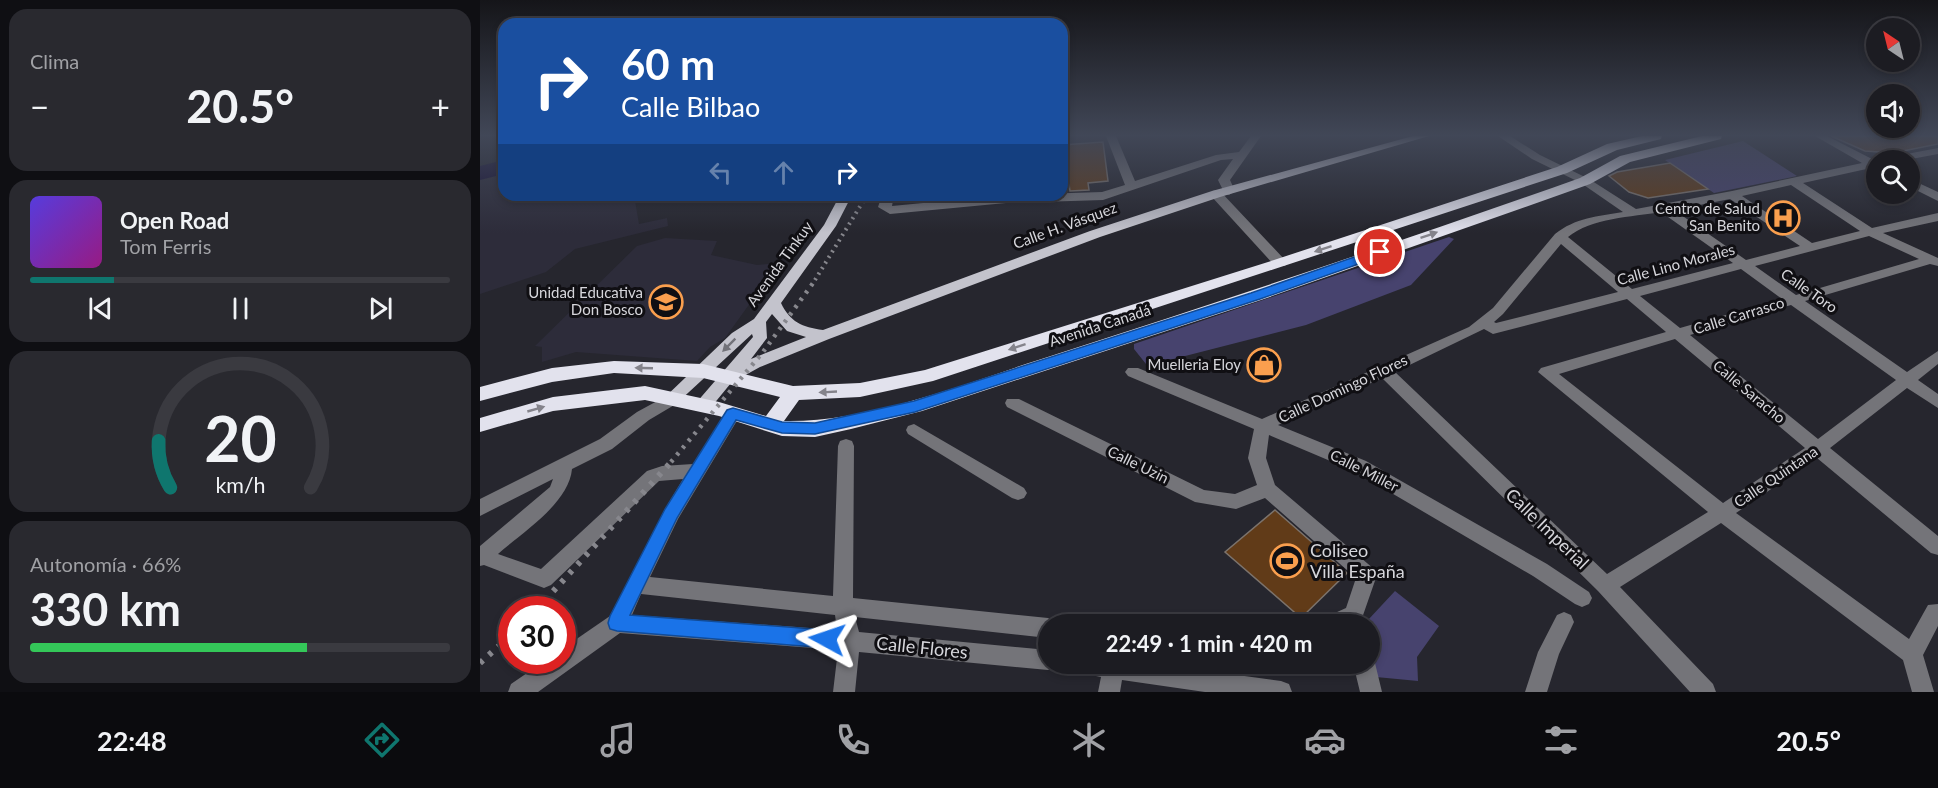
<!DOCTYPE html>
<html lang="es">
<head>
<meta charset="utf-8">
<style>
	body { margin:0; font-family:Lato,sans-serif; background:#29292f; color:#f1f3f6; height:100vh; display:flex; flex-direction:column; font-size:22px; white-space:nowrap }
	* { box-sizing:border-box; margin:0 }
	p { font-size:20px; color:#a0a1a5 }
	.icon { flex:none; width:33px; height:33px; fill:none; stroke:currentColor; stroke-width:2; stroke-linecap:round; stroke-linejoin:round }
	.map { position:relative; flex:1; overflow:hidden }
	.details { display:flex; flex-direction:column; gap:9px; padding:9px; background:#0f0f13; width:480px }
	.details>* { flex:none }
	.top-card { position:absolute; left:18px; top:18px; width:570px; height:183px; border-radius:18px; box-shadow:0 3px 9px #0003,0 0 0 2px #3a3a40; background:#1a4fa0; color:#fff; overflow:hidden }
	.needle { width:39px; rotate:325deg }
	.fabs { position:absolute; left:1386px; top:18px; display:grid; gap:12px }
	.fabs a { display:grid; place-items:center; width:54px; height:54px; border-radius:50%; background:#1c1c22; box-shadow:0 3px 9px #0003,0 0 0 2px #3a3a40; font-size:30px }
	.speed { position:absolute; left:18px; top:596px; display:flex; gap:12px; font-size:30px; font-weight:700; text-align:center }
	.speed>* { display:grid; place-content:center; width:78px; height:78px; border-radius:50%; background:#1c1c22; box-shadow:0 3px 9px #0003,0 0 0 2px #3a3a40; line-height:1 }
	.speed .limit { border:9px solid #d22; background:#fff; color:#111 }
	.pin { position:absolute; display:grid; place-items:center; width:51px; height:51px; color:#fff; margin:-26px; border:3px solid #fff; border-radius:50%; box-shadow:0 2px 6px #0007 }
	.me { position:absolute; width:66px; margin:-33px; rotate:275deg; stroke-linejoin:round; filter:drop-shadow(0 0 4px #0008) }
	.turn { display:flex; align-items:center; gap:21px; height:126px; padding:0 24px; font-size:27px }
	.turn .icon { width:78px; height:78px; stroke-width:2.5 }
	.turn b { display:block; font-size:42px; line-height:51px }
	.lanes { display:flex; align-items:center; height:57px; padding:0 24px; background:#0003; justify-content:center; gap:30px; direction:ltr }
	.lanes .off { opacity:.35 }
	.big { font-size:45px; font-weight:700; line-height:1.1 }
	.details .tile { flex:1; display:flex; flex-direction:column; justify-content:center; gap:9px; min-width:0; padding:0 21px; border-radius:18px; background:#29292f }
	.details .dial { align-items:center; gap:0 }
	.dial svg { height:156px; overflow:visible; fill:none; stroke:#3a3a40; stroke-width:7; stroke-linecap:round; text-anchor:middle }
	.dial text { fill:#f1f3f6; stroke:none }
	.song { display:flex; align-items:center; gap:18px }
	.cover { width:72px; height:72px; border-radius:9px; background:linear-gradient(135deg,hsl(250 70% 55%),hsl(310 70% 35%)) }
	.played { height:6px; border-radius:3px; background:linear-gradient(90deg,#0f766e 20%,#3a3a40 20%) }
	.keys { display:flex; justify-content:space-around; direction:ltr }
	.heat { display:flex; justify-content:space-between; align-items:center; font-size:33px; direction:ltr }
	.charge { height:9px; border-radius:4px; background:linear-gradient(90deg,#34c759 66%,#3a3a40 0) }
	.trip { position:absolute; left:558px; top:614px; width:342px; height:60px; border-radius:30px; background:#1c1c22; box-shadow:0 3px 9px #0003,0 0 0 2px #3a3a40; font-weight:700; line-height:60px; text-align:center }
	.tab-bar { display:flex; height:96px; justify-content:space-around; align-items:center; background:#0b0b0e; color:#a0a1a5 }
	.tab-bar .icon { width:42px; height:42px }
	.tab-bar .on { color:#0f766e }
	.tab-bar b { font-size:27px; color:#f1f3f6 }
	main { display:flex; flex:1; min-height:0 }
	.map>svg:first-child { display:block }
</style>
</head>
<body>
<main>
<section class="details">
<div class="tile"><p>Clima</p>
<div class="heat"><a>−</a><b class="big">20.5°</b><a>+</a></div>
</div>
<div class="tile">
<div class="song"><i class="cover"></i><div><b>Open Road</b><p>Tom Ferris</p></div></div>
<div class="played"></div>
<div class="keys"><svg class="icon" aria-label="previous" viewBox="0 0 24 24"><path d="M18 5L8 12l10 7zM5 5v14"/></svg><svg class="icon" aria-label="pause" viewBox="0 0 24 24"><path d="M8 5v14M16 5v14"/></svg><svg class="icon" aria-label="next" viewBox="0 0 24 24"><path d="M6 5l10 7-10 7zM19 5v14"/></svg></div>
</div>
<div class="tile dial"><svg viewBox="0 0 100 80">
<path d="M14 69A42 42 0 1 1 86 69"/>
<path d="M14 69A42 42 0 0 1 8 45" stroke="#0f766e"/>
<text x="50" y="56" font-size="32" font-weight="700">20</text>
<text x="50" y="72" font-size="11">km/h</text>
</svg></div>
<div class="tile"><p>Autonomía · 66%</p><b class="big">330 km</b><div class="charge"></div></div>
</section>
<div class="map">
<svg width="1458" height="692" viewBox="0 0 1458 692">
	<rect width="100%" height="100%" fill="#26262e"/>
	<!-- built -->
	<path fill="#2d2c3a" d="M24,170V195H154L159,224L187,218L188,226L95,249L66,272L0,294V176Z
		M185,238L237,241L231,255L277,265L299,263L245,338L230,347L217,361L96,352L62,362V347L55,346L157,246Z"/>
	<!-- green -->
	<path fill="#47436e" d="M1263,141L1317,176L1234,193L1185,160Z
		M969,237L974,239L931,285L826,325L670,365L666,364L654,349V344Z
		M915,591L959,626L937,657L938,681L896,677L888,620Z"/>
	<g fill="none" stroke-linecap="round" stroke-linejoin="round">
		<!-- river -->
		<path fill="#150e35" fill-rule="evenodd" d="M24,160V174L0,180V166Z"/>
	</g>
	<!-- building -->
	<path fill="#613b18" stroke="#7c736c" stroke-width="1.5" d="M1351,136H1458V144L1413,153L1385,151Z
		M623,142L628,181L608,183L609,190L590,191L589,184L582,185V145Z
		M1190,163L1228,189L1168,198L1149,192L1129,176L1137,172Z
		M795,510L867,573L821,618L745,552Z"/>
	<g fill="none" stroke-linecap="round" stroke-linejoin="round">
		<!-- minor -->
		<path fill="#747479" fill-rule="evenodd" d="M626,136H636L655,181L736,155L759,152L771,136H781L750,180L755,191L749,195L745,194L738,180L753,159L741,160L623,200L526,203L410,214L398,207L402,195H414L412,206L526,195L622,192L645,185Z
			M1018,136H1030L1060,155L1109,179L1156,209L1252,191L1382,163L1335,136H1347L1394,160H1400H1396V169L1391,168L1323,183L1392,228L1458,213V221L1403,233L1458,258V266L1450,264L1325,301L1427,372L1458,351V364L1438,380L1458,394V408L1427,388L1350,448L1458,536V555L1451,553L1337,458L1256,513L1429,639L1448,605L1458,604V626L1443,655L1454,692H1432L1423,660L1241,523L1140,587L1233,684L1236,692H1210L1118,591L902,378L798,425L886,461L1067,564L1109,592L1112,598L1109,604L1102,607L1095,604L1053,576L874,471L789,435L786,458L795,485L894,569L897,575L881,621L874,624H843L846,617L866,608L876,578L785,498L756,509L715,502L527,407L525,403L527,399H539L724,490L755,494L777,485L768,458L774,429L648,376L645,372L648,368H658L782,419L989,327L1013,308L1075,234C1095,218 1118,216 1143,212L1101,183L1052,159ZM1311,185L1380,231L1332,243L1262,196ZM1250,199L1320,246L1266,260L1194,210ZM1181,212L1253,263L1152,289L1088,237C1111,218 1152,217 1181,212ZM1389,236L1439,259L1316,295L1275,266ZM1081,244L1138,292L1016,323L1014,322L1023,314ZM1261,269L1302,299L1200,328L1160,296ZM1147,299L1186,332L1061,368L1058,372L1228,512L1127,574L915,372L1004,329L1013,334ZM1311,305L1416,380L1338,439L1210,335ZM1195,339L1325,448L1243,503L1079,374Z
			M1458,148V154L1426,160H1405L1411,157Z
			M1430,179L1458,192V201L1430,187Z
			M736,190L740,191L805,260L807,263L805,266H795L732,197V191Z
			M190,394L196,396L198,400L196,404L169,420L132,449L92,469C89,503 43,532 18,554L61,569L167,471L182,466L213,464L247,410H259L261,414L198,519L170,577L353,596L358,446L360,441L366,439L372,441L374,446L373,598L568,618L577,624H568V638L375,617L379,632L568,650V663H577L576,667L568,670L379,652L375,692H353L358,650L140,633L58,692H28L31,684L66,660H82V649L130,616L185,509L203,479L179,481L71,585L64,588L4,565L0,566V546L70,487L73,479L0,516V499L120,439L157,412ZM161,594L355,615L357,630L152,615Z
			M434,424L544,488L547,493L544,498L538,500L532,498L428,434L426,430L428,426Z
			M1084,612L1091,615L1094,622L1079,654L1067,692H1045L1058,652L1077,615Z
			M890,655L895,663L902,692H880L873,663H890Z
			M583,663H669L801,681L809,684L812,692H725L642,680L640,692H618L621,677L586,670Z"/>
		<!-- major -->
		<path fill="#c3c3cc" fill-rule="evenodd" d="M933,136H949L740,197L620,237L349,339L280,367L251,383L228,411H216L214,407L216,403L273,337L272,334L196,404H184L182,400L252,333L274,319L344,225L360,195H372L356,226L301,303C310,322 322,327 343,330L610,231L732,191ZM292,314L307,331L326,337L271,359L287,338L286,322Z"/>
		<!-- highway -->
		<path fill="#e2e2ed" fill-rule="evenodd" d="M1162,136H1182L1181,139L1137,150L1087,173L453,381L380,397L319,400L304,421C392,423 496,379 580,353C754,297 928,239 1100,178L1140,156L1222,136H1242L1241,139L1150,162L1110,184L1082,194L781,300L442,411L371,429L335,437L302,436L239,416L165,400L73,411L0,432V418L73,397L165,386L239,402L286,416L300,397L223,378L134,373L72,382L0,401V387L72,368L134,361L223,364L313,386L380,383L445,370L794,260L1077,167L1127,144Z"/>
		<!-- rail-far2 -->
		<path stroke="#87878d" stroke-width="4" stroke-dasharray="2 4.5" stroke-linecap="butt" d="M335,280L387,195"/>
		<!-- rail-far1 -->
		<path stroke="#87878d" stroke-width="4.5" stroke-dasharray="3 6" stroke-linecap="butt" d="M191,462L283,352L336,279"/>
		<!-- rail -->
		<path stroke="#87878d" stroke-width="6" stroke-dasharray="4 8" stroke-linecap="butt" d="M57,609L192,461
			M0,663L32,634"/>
	</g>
	<!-- one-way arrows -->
	<defs><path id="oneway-solid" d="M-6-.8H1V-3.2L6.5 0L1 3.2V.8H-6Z" transform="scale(1.5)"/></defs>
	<g fill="#84838b">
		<use href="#oneway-solid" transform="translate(949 235) rotate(-19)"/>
		<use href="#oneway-solid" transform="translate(843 249) rotate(162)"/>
		<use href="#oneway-solid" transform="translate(537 347) rotate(162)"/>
		<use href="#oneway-solid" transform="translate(164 368) rotate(-178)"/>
		<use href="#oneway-solid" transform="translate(348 392) rotate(177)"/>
		<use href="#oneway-solid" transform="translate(56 409) rotate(-16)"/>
	</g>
	<use fill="#727279" href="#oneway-solid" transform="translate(249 345) rotate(135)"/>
	<!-- sky -->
	<linearGradient id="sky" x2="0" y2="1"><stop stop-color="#151519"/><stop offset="0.58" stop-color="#414757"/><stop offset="1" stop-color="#414757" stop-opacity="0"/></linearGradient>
	<rect width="1458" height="233" fill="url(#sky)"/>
	<!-- route -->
	<path fill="#1a73e8" stroke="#114b97" stroke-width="1.5" d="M900,248L904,249V255L780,299L435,412L335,434L302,433L256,420L197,518L150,615L347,630L353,633L356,639L353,646L347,648L137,631L130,629L128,623L130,616L185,509L247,410L253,408L302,422L335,423L434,401L771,293Z"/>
	<!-- icons -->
	<defs>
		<symbol id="hospital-ring" viewBox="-11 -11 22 22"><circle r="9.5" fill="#100f13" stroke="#fa9f4e" stroke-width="1.5"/><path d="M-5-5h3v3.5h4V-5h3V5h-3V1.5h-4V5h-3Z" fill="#fa9f4e"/></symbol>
		<symbol id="school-ring" viewBox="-11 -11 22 22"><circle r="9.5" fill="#100f13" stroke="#fa9f4e" stroke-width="1.5"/><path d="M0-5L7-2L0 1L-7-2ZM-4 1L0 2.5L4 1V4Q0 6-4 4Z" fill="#fa9f4e"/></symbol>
		<symbol id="shop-ring" viewBox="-11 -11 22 22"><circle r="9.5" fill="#100f13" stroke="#fa9f4e" stroke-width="1.5"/><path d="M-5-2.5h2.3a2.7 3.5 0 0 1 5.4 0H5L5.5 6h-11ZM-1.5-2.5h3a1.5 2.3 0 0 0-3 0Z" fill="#fa9f4e"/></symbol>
		<symbol id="stadium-ring" viewBox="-11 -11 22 22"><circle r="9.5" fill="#100f13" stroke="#fa9f4e" stroke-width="1.5"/><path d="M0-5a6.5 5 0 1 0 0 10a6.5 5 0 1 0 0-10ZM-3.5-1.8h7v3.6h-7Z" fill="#fa9f4e"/></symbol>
	</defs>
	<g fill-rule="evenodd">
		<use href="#hospital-ring" x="1284" y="199" width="38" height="38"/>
		<use href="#school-ring" x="167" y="283" width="38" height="38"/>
		<use href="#shop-ring" x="765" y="346" width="38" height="38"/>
		<use href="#stadium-ring" x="788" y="542" width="38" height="38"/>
	</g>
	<g text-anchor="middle" stroke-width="6" stroke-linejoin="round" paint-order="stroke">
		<!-- poi labels -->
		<g font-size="15" fill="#d6d6db" stroke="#100f13" text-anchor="end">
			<text x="1280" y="214">Centro de Salud<tspan x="1280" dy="17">San Benito</tspan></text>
			<text x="163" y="298">Unidad Educativa<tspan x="163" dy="17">Don Bosco</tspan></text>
			<text x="761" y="370">Muelleria Eloy</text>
		</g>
		<!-- street labels -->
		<g font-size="15" fill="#d6d6db" stroke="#100f13">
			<text transform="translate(585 226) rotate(-20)" y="5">Calle H. Vásquez</text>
			<text transform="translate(300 264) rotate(-54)" y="5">Avenida Tinkuy</text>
			<text transform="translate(1196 265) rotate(-15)" y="5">Calle Lino Morales</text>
			<text transform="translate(1329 291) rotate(35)" y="5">Calle Toro</text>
			<text transform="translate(1259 316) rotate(-17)" y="5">Calle Carrasco</text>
			<text transform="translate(620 326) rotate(-18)" y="5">Avenida Canadá</text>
			<text transform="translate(863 389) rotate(-25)" y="5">Calle Domingo Flores</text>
			<text transform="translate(1269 392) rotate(40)" y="5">Calle Saracho</text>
			<text transform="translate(658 465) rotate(26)" y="5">Calle Uzin</text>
			<text transform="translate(884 471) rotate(27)" y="5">Calle Miller</text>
			<text transform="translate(1296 477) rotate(-34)" y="5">Calle Quintana</text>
		</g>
		<!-- near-street labels -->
		<g font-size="18" fill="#d6d6db" stroke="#100f13">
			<text transform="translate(1067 529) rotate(44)" y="6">Calle Imperial</text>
			<text transform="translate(442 648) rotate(6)" y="6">Calle Flores</text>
		</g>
		<!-- near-poi labels -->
		<g font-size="18" fill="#d6d6db" stroke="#100f13" text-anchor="start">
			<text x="830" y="557">Coliseo<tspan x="830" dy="21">Villa España</tspan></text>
		</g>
	</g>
</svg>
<div class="fabs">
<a><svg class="needle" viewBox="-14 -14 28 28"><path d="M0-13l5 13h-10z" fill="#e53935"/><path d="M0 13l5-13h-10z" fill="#a0a1a5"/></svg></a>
<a><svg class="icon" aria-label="sound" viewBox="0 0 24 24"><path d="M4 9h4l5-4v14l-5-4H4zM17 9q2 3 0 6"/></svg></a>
<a><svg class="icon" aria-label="search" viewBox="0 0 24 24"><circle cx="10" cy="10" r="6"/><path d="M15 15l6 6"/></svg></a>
</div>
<div class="speed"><div class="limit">30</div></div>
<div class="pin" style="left:900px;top:252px;background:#d93025"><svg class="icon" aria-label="arrive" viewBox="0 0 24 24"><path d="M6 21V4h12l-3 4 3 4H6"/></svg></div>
<svg class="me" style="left:347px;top:639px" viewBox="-20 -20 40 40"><path d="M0-17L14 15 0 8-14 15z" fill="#1a73e8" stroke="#fff" stroke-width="4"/></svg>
<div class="trip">22:49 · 1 min · 420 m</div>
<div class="top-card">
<div class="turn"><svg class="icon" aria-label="right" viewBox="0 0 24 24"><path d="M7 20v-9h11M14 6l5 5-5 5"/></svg><div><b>60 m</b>Calle Bilbao</div></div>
<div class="lanes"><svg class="icon off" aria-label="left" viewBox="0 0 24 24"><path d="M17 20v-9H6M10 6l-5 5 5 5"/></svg><svg class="icon off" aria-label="ahead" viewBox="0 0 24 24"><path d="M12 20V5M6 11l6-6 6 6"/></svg><svg class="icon" aria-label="right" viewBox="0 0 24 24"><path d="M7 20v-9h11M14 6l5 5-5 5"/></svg></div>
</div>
</div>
</main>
<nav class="tab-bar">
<b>22:48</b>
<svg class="icon on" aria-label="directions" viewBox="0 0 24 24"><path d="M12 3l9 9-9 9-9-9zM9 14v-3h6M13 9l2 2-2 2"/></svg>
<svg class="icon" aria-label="music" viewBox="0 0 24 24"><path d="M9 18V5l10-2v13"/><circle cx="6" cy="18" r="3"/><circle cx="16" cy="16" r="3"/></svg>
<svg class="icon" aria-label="phone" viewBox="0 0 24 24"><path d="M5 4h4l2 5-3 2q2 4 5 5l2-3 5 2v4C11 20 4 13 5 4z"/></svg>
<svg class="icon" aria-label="climate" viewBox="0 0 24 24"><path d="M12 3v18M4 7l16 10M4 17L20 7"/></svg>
<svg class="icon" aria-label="car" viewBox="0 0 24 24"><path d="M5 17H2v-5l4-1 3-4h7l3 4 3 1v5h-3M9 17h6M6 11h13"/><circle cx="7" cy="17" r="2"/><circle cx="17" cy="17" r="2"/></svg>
<svg class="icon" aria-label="filters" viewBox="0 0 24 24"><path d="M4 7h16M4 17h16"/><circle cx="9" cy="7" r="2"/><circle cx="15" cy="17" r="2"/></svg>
<b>20.5°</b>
</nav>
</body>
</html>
